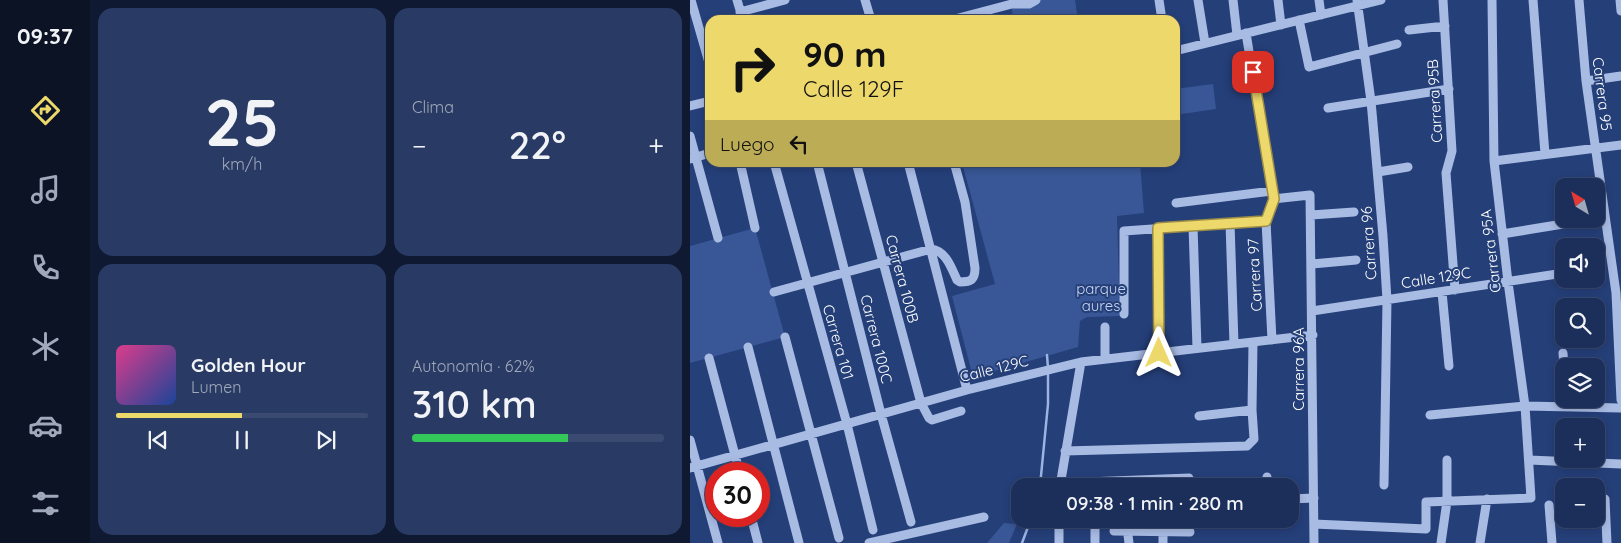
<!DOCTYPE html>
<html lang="es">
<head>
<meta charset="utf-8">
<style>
	body { margin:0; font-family:Quicksand,sans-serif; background:#293b64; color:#f1f3f6; height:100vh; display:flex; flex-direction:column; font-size:19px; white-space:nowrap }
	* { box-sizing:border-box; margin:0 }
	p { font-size:16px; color:#a0a9bb }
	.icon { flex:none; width:28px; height:28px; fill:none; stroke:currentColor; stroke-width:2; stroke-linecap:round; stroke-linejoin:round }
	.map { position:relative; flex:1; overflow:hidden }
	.drawer { display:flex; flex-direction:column; gap:8px; padding:8px; background:#0f1a32; width:600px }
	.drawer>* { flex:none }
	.guide { position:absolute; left:15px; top:15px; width:475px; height:152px; border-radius:15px; box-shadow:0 2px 8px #0003,0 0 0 1px #3a4a71; background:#edd86c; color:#111; overflow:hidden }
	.needle { width:32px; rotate:323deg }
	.tools { position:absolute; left:865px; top:178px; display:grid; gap:10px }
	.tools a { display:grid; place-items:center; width:50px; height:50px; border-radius:10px; background:#1c2f5b; box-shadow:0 2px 8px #0003,0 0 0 1px #3a4a71; font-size:25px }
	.speed { position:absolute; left:15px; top:462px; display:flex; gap:10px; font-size:25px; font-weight:700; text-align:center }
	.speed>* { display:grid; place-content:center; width:65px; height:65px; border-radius:50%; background:#1c2f5b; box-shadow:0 2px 8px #0003,0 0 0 1px #3a4a71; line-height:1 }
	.speed .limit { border:8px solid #d22; background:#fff; color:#111 }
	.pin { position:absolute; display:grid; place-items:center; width:42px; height:42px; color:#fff; margin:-21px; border-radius:10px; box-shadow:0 2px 8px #0006 }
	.me { position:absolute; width:55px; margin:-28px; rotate:0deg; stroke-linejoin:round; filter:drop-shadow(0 0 4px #0008) }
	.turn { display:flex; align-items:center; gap:18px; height:105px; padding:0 15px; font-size:22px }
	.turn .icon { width:65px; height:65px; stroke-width:2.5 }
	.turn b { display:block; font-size:35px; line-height:42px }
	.then { display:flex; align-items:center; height:48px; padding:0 15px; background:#0003; gap:10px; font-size:19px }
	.big { font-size:38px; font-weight:600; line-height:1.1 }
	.drawer .tile { flex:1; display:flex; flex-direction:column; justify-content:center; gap:8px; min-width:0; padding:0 18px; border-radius:15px; background:#293b64 }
	.drawer .dial { align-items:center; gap:0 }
	.dial b { font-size:65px; line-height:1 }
	.song { display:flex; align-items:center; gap:15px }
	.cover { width:60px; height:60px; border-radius:8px; background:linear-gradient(135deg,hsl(330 70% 55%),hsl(220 70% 35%)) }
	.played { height:5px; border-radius:2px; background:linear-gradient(90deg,#edd86c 50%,#3a4a71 50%) }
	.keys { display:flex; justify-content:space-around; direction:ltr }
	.heat { display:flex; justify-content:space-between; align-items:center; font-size:28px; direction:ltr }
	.charge { height:8px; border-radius:4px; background:linear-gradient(90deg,#34c759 62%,#3a4a71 0) }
	.drawer .tiles { flex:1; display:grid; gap:8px; grid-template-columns:repeat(2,1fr) }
	.trip { position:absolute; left:321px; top:478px; width:288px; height:50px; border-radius:15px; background:#1c2f5b; box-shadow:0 2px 8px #0003,0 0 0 1px #3a4a71; font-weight:600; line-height:50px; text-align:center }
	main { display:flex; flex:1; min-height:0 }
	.menu { display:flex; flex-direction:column; width:90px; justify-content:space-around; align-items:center; background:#0b1324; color:#a0a9bb }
	.menu .icon { width:35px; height:35px }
	.menu .on { color:#edd86c }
	.menu b { font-size:22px; color:#f1f3f6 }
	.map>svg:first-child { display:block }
</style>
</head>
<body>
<main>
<nav class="menu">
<b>09:37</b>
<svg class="icon on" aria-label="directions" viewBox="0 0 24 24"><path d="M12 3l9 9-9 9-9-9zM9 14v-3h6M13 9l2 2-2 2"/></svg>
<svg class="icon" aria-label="music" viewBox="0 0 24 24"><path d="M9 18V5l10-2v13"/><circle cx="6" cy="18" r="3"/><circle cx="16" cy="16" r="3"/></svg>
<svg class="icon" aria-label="phone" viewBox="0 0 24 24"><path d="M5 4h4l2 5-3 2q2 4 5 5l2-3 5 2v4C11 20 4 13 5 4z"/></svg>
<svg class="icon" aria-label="climate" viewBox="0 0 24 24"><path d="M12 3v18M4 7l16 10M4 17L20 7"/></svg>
<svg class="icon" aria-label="car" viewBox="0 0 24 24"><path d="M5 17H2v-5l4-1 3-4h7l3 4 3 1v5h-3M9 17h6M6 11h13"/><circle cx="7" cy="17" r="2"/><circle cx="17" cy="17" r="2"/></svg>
<svg class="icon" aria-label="filters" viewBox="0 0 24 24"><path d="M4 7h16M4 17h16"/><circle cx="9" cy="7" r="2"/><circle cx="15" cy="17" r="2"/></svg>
</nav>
<section class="drawer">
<div class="tiles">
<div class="tile dial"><b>25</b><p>km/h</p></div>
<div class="tile"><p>Clima</p>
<div class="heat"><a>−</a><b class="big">22°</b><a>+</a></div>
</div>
<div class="tile">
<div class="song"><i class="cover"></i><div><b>Golden Hour</b><p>Lumen</p></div></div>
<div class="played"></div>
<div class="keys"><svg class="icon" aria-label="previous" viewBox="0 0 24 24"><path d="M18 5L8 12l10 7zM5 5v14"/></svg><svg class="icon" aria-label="pause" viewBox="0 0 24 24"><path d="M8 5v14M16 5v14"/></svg><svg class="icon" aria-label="next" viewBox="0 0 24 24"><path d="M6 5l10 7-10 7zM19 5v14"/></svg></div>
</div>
<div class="tile"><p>Autonomía · 62%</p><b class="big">310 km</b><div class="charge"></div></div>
</div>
</section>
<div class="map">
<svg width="931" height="543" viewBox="0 0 931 543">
	<rect width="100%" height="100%" fill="#253f79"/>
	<!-- green -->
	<path fill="#395796" d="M337,0H385L388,20H324L320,1Z
		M523,84L526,109L485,115V89Z
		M272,163H450L454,213L427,216L430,316L397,317L390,321L388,347L283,377L262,296L305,284Z
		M65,228L95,337L0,363V246Z
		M314,523L327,524L319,543H297Z"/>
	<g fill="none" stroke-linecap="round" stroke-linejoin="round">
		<!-- stream -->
		<path stroke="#9cb4e4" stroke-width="2.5" d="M357,355L358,368
			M350,486L358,404V374
			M332,543L341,519"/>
		<!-- minor -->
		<path stroke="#a8bbe3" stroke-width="9" d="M1,0L20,66
			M47,0L53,20
			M175,0L181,20
			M469,0L472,20
			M508,0L515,43
			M543,0L547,35
			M588,0L591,25
			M629,0L631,15
			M667,0L681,101L693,236L697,300L694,485
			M753,0L762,151L756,173L765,290
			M843,0L855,154
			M889,0L896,81L926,293L931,400
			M930,0L931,11
			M50,12L95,0
			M261,20L322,4H339L346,0
			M609,20L619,67L707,44
			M719,30L755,26
			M556,33L583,199L576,221L582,340
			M485,51L691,0
			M896,81L931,76
			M0,106L20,101
			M638,108L759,89
			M0,136L28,238
			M0,159L20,153
			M804,161L931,145
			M50,162L65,228
			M84,162L157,424L183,530
			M127,162L191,414L221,522
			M166,162L231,403L239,418L242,420L271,411
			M218,162L277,390
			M688,172L718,167
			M583,199L620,195L624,543
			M486,203L582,191
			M621,215L664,212
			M540,223L544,344
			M503,226L507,348
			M468,228L469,353
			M812,234L873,224
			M622,264L666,260
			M84,292L241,249C256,251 261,267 267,280L270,282C281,282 285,280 285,268L275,202L264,162
			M752,292L759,366
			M622,311L874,273
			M434,314V231L576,221
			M95,337L149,538
			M58,347L109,543
			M873,353L874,367
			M19,358L50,474
			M415,359V327
			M740,415L835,406L931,408
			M509,416L562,410
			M0,440L28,543
			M375,451L557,446L564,439L562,410L563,342
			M839,460L931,464
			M0,468L277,390L391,362L623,335
			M577,477V486
			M371,483L499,478
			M370,486L391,362
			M600,499L624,498
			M915,499L917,543
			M859,505L862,543
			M61,516L68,543
			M369,519V543
			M436,519L439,543
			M469,519L473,533V543
			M624,524L736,529V502L841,498L835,406L818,282L804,161L802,0
			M424,531L500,532
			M179,543L294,517
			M405,543V523
			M751,543L757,501V460
			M790,543L797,499"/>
	</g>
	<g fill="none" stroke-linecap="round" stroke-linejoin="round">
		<defs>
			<path id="route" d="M469,353L468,228L576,221L584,199L563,72"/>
		</defs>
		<!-- route casing -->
		<use href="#route" stroke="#9a8c46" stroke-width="12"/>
		<!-- route -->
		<use href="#route" stroke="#edd86c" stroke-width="9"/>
	</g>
	<g text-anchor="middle" stroke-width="4" stroke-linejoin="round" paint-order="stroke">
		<!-- street labels -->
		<g font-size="15" fill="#fff" stroke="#253f79">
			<text transform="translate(912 94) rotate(83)" y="5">Carrera 95</text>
			<text transform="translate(745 101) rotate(-93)" y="5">Carrera 95B</text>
			<text transform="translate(679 243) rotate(-94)" y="5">Carrera 96</text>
			<text transform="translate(801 251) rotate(-97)" y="5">Carrera 95A</text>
			<text transform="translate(565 275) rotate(-93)" y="5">Carrera 97</text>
			<text transform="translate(746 278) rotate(-9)" y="5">Calle 129C</text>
			<text transform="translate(212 279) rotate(75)" y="5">Carrera 100B</text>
			<text transform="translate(186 339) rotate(76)" y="5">Carrera 100C</text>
			<text transform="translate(148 342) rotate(74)" y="5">Carrera 101</text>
			<text transform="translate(304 369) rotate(-14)" y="5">Calle 129C</text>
			<text transform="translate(609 369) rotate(-90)" y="5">Carrera 96A</text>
		</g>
		<!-- park labels -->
		<g font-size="15" fill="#cad7f3" stroke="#253f79">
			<text x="411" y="294">parque<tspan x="411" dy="17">aures</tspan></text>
		</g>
	</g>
</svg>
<div class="tools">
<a><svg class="needle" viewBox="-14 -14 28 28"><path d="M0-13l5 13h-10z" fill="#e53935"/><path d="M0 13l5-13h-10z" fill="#a0a9bb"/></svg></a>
<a><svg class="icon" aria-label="sound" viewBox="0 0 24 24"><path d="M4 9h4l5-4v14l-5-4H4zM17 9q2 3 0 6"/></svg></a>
<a><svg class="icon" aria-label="search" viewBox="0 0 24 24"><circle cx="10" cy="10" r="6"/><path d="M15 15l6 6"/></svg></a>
<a><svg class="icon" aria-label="layers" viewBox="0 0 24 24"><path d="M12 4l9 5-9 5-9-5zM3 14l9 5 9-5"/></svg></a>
<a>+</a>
<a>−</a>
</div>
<div class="speed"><div class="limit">30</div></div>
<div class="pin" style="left:563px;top:72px;background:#d93025"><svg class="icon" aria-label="arrive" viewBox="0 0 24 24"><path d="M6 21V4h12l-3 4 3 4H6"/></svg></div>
<svg class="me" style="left:469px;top:353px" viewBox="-20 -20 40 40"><path d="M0-17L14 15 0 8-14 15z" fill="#edd86c" stroke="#fff" stroke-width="4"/></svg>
<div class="trip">09:38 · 1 min · 280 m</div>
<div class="guide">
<div class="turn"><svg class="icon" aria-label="right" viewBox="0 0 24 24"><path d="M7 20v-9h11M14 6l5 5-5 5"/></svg><div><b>90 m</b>Calle 129F</div></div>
<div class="then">Luego<svg class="icon" aria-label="left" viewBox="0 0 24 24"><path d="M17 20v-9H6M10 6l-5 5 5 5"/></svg></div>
</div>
</div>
</main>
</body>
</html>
